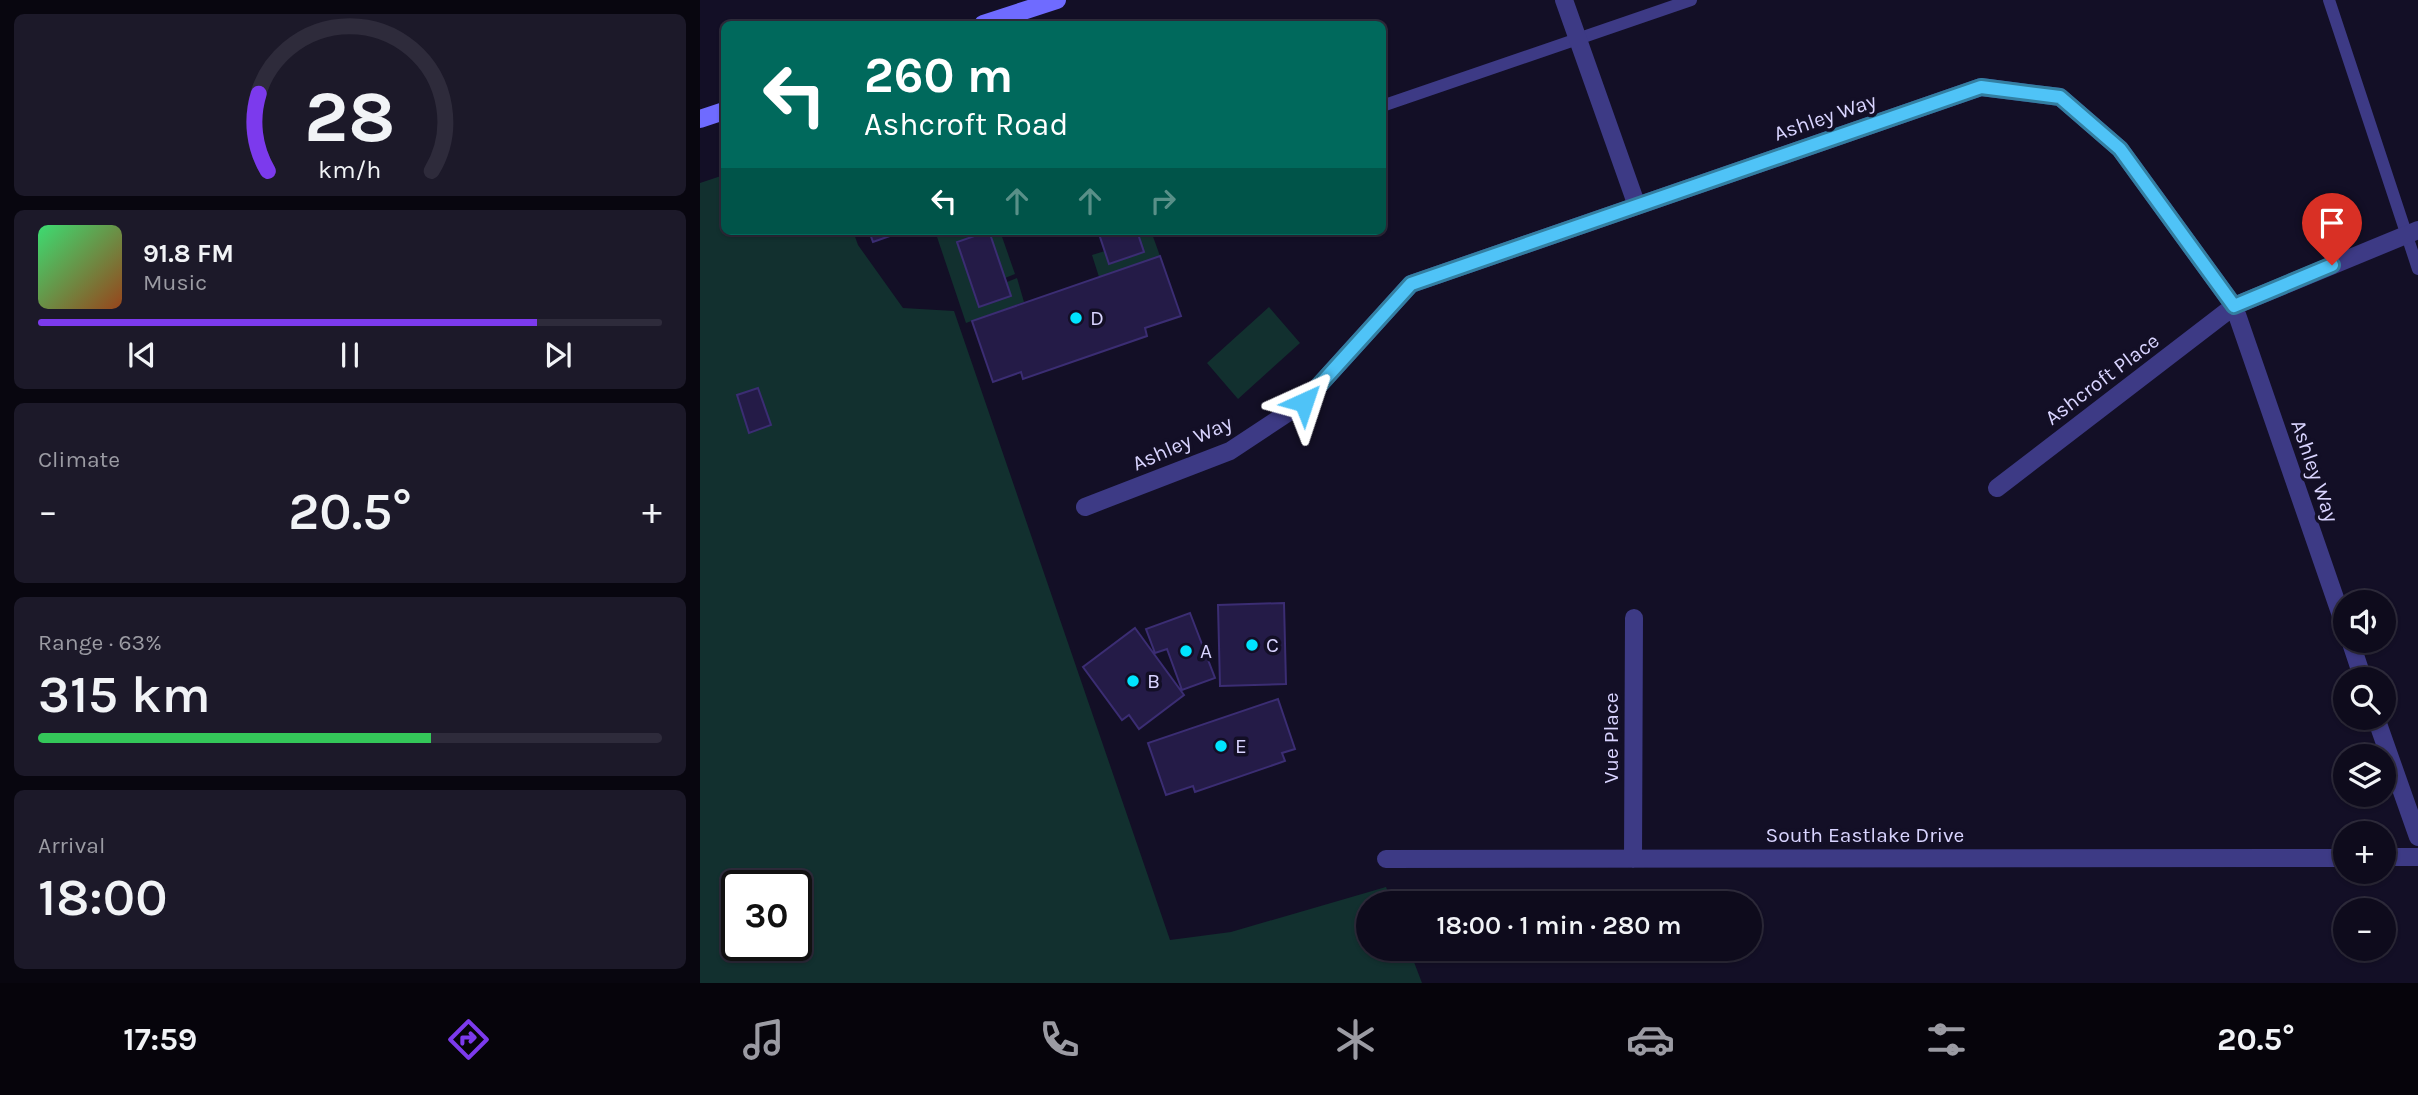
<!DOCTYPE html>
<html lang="en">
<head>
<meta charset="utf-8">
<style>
	body { margin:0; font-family:Karla,sans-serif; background:#1c1929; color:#f1f3f6; height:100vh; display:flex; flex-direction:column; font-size:26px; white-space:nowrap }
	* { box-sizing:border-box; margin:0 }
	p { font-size:23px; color:#9b9ba3 }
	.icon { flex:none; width:38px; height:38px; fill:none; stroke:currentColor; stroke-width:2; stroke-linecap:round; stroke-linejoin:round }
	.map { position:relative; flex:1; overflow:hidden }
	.drawer { display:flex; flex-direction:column; gap:14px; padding:14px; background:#08060f; width:700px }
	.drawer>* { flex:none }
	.top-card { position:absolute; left:21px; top:21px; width:665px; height:214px; border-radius:10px; box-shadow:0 2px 5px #0004,0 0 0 2px #2e2b3b; background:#00695c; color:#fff; overflow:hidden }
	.tools { position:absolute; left:1633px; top:590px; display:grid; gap:14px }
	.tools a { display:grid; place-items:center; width:63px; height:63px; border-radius:50%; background:#0e0b1c; box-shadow:0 2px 5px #0004,0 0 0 2px #2e2b3b; font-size:35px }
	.speed { position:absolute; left:21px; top:870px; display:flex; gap:14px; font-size:35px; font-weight:700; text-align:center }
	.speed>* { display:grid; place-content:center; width:91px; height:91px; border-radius:50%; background:#0e0b1c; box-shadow:0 2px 5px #0004,0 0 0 2px #2e2b3b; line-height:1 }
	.speed .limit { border:4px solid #111; border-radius:10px; background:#fff; color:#111 }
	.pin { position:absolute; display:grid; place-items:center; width:60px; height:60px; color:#fff; margin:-72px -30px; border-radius:50% 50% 50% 0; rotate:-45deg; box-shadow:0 0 7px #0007 }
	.pin .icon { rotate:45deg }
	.me { position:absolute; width:77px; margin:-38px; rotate:42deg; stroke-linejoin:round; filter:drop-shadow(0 0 5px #0008) }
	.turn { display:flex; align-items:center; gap:24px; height:147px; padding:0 28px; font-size:32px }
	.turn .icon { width:91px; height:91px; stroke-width:2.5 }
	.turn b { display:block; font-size:49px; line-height:60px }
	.lanes { display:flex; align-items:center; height:66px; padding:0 28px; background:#0003; justify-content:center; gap:35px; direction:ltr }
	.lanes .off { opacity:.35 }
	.big { font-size:52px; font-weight:600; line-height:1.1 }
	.drawer .tile { flex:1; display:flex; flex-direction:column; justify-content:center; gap:10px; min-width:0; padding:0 24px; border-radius:10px; background:#1c1929 }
	.drawer .dial { align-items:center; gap:0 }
	.dial svg { height:182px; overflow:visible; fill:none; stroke:#2e2b3b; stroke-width:7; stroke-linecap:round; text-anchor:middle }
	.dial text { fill:#f1f3f6; stroke:none }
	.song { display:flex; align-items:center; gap:21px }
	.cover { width:84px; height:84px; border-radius:10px; background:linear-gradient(135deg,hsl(140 70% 55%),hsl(20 70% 35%)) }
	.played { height:7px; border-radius:4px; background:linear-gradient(90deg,#7c3aed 80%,#2e2b3b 80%) }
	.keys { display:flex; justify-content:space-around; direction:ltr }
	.heat { display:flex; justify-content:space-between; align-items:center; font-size:38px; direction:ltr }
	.charge { height:10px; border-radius:5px; background:linear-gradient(90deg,#34c759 63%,#2e2b3b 0) }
	.trip { position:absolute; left:656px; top:891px; width:406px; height:70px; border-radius:35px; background:#0e0b1c; box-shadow:0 2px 5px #0004,0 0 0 2px #2e2b3b; font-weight:600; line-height:70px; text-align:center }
	.menu { display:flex; height:112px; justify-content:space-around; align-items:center; background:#06040b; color:#9b9ba3 }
	.menu .icon { width:49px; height:49px }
	.menu .active { color:#7c3aed }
	.menu b { font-size:32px; color:#f1f3f6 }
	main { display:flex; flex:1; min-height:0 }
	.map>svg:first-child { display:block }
</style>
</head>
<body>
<main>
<section class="drawer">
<div class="tile dial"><svg viewBox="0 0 100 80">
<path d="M14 69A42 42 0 1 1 86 69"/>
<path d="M14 69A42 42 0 0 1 10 35" stroke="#7c3aed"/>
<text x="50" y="56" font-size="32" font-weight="700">28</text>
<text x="50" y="72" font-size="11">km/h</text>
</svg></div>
<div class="tile">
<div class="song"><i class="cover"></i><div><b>91.8 FM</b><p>Music</p></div></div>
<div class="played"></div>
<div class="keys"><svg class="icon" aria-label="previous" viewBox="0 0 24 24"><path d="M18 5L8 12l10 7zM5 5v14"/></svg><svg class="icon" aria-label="pause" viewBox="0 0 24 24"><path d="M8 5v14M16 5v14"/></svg><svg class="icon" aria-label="next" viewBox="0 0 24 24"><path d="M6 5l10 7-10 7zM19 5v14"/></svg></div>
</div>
<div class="tile"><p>Climate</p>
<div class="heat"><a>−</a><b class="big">20.5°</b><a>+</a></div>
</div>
<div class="tile"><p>Range · 63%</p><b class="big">315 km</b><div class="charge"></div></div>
<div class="tile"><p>Arrival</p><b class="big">18:00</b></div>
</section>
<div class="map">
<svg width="1718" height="983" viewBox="0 0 1718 983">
	<rect width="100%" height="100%" fill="#130f26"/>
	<!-- green -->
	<path fill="#12302f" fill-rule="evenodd" d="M24,175V231H153L158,245L203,308L254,311L470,940L531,932L686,887L692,903H668V948L709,949L722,983H0V183ZM37,886H96V945H37Z
		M235,231H300L315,274L305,278L289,232L257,242L278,306L311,296L307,282L317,278L324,302L266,323Z
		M437,231H451L460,256L399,277L392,255L405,251L410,264L444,252Z
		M569,307L600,343L538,399L507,363Z"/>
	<!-- building -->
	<path fill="#241b47" stroke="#3b2d73" stroke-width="2" d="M169,231H204L173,242Z
		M289,231L311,296L279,307L257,242Z
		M398,231H437L444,252L409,264Z
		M460,256L481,316L445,328L447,336L323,379L321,372L293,382L272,321Z
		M58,388L71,425L49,433L37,395Z
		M584,603L586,684L520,686L518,605Z
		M490,613L515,678L482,690L467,649L455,653L446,629Z
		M435,628L484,695L439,729L429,715L422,720L383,667Z
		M578,699L595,749L582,753L585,761L495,792L493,786L466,795L448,743Z"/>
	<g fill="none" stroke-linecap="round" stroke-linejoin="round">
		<!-- lane -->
		<path stroke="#3d3a85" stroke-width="12" d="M1629,0L1718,269
			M682,106L991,0"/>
		<!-- street -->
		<path stroke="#3d3a85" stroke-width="18" d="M864,0L937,206
			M1297,488L1534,306L1718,230
			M385,507L530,451L604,402L711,284L1281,87L1360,97L1420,149L1534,306L1645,627
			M1650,640L1663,679
			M1676,718L1718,837
			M1684,857H1718
			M686,859L1645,858
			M933,859L934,618"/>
		<!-- secondary -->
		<path stroke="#6f6bff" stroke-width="18" d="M283,24L357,0
			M0,119L24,111"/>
	</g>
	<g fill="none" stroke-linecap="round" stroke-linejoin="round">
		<defs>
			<path id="route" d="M604,402L711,284L1281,87L1360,97L1420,149L1534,306L1632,265"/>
		</defs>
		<!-- route casing -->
		<use href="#route" stroke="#337fa1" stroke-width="18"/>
		<!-- route -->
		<use href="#route" stroke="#4fc3f7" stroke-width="12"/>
	</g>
	<!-- markers -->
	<g fill="#00e5ff" stroke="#130f26" stroke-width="2.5">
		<circle cx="376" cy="318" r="7"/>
		<circle cx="552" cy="645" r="7"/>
		<circle cx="486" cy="651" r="7"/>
		<circle cx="433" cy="681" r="7"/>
		<circle cx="521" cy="746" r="7"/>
	</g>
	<g text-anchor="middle" stroke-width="7" stroke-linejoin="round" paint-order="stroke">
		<!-- street labels -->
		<g font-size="21" fill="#d9d4ff" stroke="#130f26">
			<text transform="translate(1125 117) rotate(-19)" y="7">Ashley Way</text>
			<text transform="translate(1402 379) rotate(-37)" y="7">Ashcroft Place</text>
			<text transform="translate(482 443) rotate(-24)" y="7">Ashley Way</text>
			<text transform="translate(1615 471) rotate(71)" y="7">Ashley Way</text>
			<text transform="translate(911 738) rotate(-90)" y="7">Vue Place</text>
			<text x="1165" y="842">South Eastlake Drive</text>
		</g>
		<!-- poi labels -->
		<g font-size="21" fill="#d9d4ff" stroke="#130f26" text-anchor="start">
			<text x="390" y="325">D</text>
			<text x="566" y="652">C</text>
			<text x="500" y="658">A</text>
			<text x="447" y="688">B</text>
			<text x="535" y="753">E</text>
		</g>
	</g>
</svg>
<div class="tools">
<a><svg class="icon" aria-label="sound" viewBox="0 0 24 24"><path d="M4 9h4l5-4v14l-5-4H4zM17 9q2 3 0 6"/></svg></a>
<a><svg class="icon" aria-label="search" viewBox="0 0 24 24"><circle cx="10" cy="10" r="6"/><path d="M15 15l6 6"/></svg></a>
<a><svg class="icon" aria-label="layers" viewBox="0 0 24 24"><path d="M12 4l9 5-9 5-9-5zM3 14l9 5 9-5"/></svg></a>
<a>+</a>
<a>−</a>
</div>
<div class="speed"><div class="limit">30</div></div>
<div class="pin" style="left:1632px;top:265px;background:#d93025"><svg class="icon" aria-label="arrive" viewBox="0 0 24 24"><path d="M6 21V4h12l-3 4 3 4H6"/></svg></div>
<svg class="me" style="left:604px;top:402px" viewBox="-20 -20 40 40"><path d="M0-17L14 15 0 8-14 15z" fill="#4fc3f7" stroke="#fff" stroke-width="4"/></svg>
<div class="trip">18:00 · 1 min · 280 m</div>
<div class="top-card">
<div class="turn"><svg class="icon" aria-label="left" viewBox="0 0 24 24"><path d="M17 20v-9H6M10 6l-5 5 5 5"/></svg><div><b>260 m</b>Ashcroft Road</div></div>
<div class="lanes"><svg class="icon" aria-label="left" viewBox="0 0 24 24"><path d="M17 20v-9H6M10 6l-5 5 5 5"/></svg><svg class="icon off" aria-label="ahead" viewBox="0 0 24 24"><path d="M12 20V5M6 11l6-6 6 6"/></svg><svg class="icon off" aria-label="ahead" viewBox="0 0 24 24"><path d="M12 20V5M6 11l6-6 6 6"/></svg><svg class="icon off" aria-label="right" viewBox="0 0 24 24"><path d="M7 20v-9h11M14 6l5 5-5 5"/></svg></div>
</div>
</div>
</main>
<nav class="menu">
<b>17:59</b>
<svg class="icon active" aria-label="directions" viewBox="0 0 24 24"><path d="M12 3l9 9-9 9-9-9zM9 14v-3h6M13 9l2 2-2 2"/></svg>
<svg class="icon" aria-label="music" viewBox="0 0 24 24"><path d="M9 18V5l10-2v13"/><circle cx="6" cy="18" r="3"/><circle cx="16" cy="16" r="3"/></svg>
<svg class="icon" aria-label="phone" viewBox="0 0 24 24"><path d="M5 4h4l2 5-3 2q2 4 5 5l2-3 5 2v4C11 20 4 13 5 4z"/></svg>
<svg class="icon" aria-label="climate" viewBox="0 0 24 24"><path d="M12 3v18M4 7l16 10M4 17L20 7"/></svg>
<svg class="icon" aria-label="car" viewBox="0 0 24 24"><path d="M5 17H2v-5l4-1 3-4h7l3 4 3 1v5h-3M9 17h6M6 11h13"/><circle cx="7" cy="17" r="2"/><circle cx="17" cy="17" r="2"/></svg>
<svg class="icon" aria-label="filters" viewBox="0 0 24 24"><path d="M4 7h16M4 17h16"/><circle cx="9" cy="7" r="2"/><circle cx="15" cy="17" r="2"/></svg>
<b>20.5°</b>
</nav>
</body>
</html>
